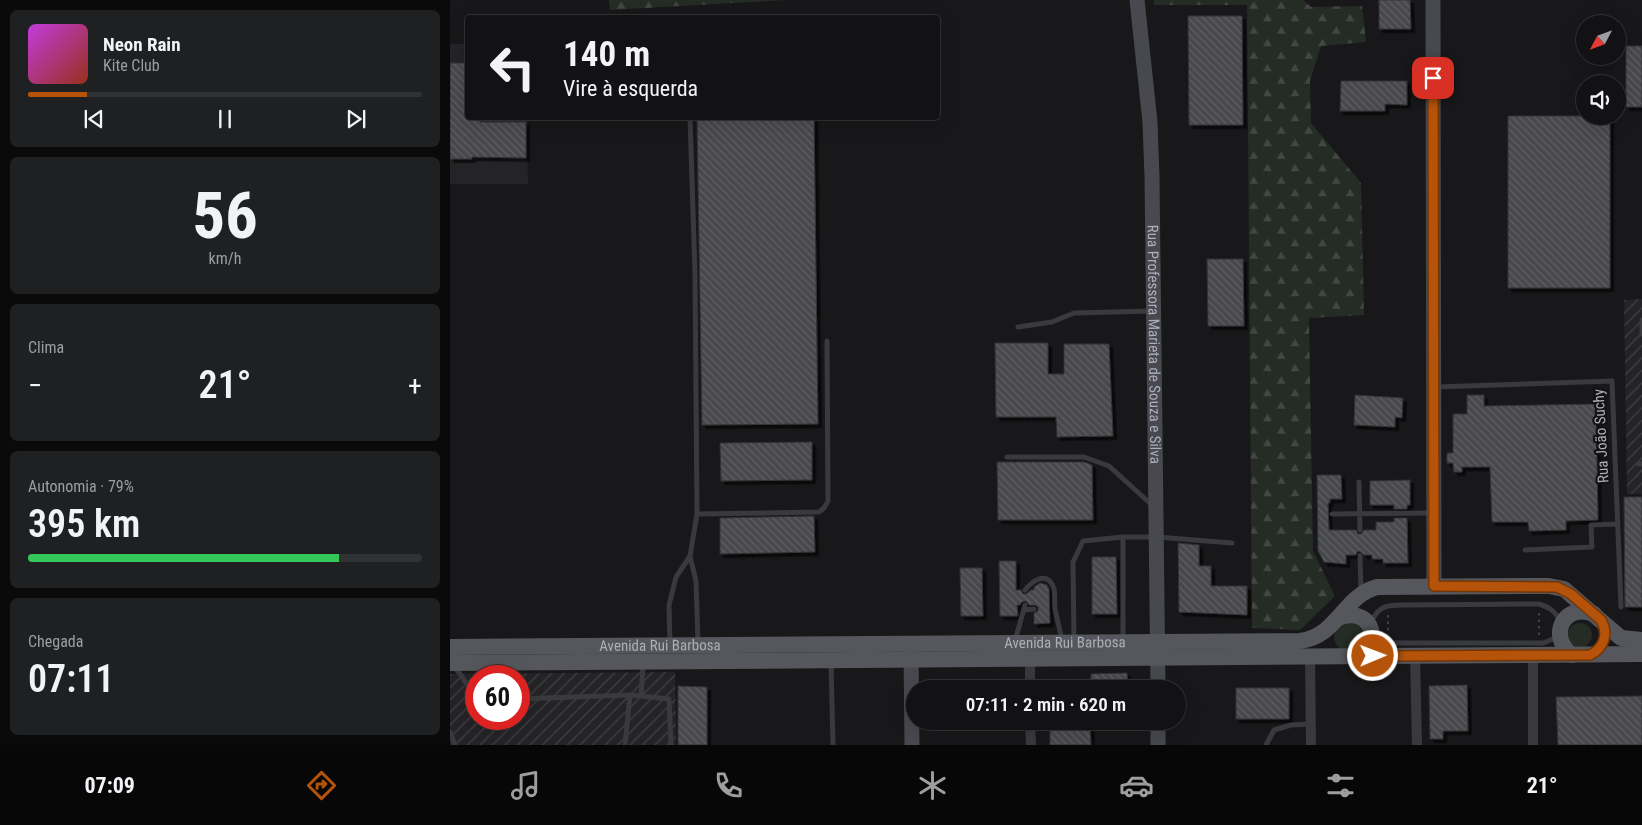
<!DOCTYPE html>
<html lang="pt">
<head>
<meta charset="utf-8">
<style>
	body { margin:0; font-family:"Roboto Condensed",sans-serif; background:#1f2022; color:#f1f3f6; height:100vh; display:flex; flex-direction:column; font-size:19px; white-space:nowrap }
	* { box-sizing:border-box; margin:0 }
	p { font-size:16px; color:#9c9ea0 }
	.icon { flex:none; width:28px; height:28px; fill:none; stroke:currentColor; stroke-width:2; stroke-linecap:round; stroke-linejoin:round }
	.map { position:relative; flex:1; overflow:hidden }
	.side { display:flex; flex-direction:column; gap:10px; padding:10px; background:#0a0a0b; width:450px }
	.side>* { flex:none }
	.hud { position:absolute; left:15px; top:15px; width:475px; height:105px; border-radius:5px; box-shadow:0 5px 20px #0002,0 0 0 1px #313234; background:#121214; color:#f1f3f6; overflow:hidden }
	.needle { width:32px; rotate:229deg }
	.tools { position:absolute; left:1126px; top:15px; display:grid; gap:10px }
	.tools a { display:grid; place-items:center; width:50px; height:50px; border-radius:50%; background:#121214; box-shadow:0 5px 20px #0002,0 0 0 1px #313234; font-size:25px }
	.speed { position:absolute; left:15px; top:665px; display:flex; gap:10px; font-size:25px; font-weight:700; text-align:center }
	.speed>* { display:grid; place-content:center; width:65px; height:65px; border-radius:50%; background:#121214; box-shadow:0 5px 20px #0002,0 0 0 1px #313234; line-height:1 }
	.speed .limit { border:8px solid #d22; background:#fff; color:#111 }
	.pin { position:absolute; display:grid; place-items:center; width:42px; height:42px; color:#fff; margin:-21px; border-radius:10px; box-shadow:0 2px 8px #0006 }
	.me { position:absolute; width:55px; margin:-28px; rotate:89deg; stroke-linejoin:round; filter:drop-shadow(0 0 4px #0008) }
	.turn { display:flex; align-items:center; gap:18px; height:105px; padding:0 15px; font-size:22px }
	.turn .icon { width:65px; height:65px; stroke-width:2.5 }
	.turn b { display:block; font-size:35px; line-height:42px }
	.big { font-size:38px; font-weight:600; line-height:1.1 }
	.side .card { flex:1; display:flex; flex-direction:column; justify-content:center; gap:8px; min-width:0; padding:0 18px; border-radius:8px; background:#1f2022 }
	.side .dial { align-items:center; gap:0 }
	.dial b { font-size:65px; line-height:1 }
	.song { display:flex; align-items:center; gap:15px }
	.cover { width:60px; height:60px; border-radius:8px; background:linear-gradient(135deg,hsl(290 70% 55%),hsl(10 70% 35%)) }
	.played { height:5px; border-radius:2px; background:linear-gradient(90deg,#b45309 15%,#313234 15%) }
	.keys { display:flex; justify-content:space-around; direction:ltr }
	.heat { display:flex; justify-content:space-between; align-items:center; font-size:28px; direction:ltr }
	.charge { height:8px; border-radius:4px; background:linear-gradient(90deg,#34c759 79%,#313234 0) }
	.trip { position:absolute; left:456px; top:680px; width:280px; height:50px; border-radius:25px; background:#121214; box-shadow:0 5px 20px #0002,0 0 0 1px #313234; font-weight:600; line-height:50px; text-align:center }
	.dock { display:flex; height:80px; justify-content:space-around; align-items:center; background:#070708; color:#9c9ea0 }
	.dock .icon { width:35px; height:35px }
	.dock .active { color:#b45309 }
	.dock b { font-size:22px; color:#f1f3f6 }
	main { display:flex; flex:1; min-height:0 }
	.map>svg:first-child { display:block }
</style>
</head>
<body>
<main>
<section class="side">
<div class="card">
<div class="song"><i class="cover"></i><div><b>Neon Rain</b><p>Kite Club</p></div></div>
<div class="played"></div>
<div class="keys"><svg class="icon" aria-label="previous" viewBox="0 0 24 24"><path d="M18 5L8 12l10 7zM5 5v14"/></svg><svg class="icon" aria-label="pause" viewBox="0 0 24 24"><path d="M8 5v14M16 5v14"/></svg><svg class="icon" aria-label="next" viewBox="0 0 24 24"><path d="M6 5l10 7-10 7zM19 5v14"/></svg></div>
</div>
<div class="card dial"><b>56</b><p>km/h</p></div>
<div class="card"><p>Clima</p>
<div class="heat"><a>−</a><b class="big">21°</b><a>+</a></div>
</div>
<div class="card"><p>Autonomia · 79%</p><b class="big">395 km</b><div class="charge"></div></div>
<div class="card"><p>Chegada</p><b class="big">07:11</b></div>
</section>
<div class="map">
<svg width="1192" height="745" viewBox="0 0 1192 745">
	<defs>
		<pattern id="industrial-furrows" width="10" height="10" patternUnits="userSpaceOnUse" patternTransform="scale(1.25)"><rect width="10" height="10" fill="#242427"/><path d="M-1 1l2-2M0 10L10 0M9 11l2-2" fill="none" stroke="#414144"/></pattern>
		<pattern id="forest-firs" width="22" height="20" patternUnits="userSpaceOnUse" patternTransform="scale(1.25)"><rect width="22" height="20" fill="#242c25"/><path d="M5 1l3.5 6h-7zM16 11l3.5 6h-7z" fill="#414843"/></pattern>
		<pattern id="building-back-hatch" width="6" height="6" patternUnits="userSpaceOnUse" patternTransform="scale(1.25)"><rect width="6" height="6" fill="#47484c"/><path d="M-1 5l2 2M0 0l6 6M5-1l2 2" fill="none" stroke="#5f6064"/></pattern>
		<filter id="shadow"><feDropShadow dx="3.5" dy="3.5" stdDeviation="0" flood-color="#0009"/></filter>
	</defs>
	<rect width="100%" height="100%" fill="#18181a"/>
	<!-- built -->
	<path fill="#242427" d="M0,44H17L18,118H77L78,184H0Z"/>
	<!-- industrial -->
	<path fill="url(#industrial-furrows)" fill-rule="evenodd" d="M1192,299V494H1177L1174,300Z
		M225,672L226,745H0V674ZM26,676H69V719H26Z"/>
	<!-- green -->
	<path fill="#242c25" d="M894,621L912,626L915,639L908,650L889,648C880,637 884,630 894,621Z
		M1118 635a12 12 0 1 1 24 0a12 12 0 1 1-24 0Z"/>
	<!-- forest -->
	<path fill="url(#forest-firs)" d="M159,0H336L160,10Z
		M704,0H853L861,7L912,6L916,42L871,46L860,81L861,123L911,183L914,315L859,318L863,551L885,596L850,630L802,628L797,5H704Z"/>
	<!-- building -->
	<path fill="url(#building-back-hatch)" stroke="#323236" filter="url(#shadow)" d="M929,0H960L961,29H929Z
		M738,16H792L793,125H739Z
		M1176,46H1192V107H1176Z
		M0,63H18V118H30V122H76V158L22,157V159H0Z
		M891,81H957V105L935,104V111H890Z
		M1058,116H1160V288H1058Z
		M247,118H364L368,424L252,425Z
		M757,259H793L794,326H758Z
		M545,343H598V374H614V344H659L663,436L607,437L606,417H546Z
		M905,395L953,398L952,418L945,417V427L904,425Z
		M1017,395H1034V406L1146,404L1148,520L1116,521V530L1079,531L1078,522H1042L1040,467H1012V472H1004L1003,463H997V453H1003V414H1017Z
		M362,442V480L271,481L270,443Z
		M547,462H634L642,465L643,520H548Z
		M867,475H891L892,499H880V503H878L879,530H906L908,534H911L914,530H926V522H944V518H957L958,563H933V559H922V555H914L910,551L907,552L906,555H896V564L874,562L868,551Z
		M960,480V505H957V509H944V505H920V481Z
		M1174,497H1192V607H1175Z
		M364,516L365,552L270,554V518Z
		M728,543L749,545V566H761V586H797V615L729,612Z
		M642,557H666L667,614H642Z
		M549,561H566V590H571L573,594H576L581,590H584V587L590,583L597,585L599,589L600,623L584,624V613L588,611V607L585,605H579L576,601L572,602L570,605H567L568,616H550Z
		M510,568H532L533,616H511Z
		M677,673L678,689H641V674Z
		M1017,685L1018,731H993V739H980L979,686Z
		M228,686L257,687V745H228Z
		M786,688H839V719H786Z
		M1192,696V745H1108L1106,697Z
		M600,721H640L641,745H600Z"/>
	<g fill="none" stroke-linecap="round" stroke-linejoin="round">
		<!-- path -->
		<path stroke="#404145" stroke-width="2" stroke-dasharray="2.5 4" stroke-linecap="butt" d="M1089,613V635
			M938,615V635"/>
		<!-- lane -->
		<path stroke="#393a3e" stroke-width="5" d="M1192,320V334
			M568,327L602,322L624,313L702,311
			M985,387L1162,381L1171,607
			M557,457H634L659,466L703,506
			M1189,464H1192
			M909,482L910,530
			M247,514L369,512L374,508L378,501L377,341
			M882,514L981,513
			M1075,550L1142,547L1141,525L1167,524
			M910,555L911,592
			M240,556L246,581L248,642
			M575,590C582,581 596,571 603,586C606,593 604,602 605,609C607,619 610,630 612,640
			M574,610L584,609
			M921,622C930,603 941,605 959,605L1089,604C1099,607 1105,611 1110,621
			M925,635L938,643H1093L1108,637
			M624,640L623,562L633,541L673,537
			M673,640V537H707L782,543
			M565,641L575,605
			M220,644L219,605L226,577L240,556L247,514L245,273L240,118
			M381,663L383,745
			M193,665L191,696L219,699L221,745
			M5,667L21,690L26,693
			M69,699L180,695
			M0,732L5,745
			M175,745L180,695L191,696
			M816,745L824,730L841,725L860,724"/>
		<!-- street -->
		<path stroke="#393a3e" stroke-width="10" d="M965,655L967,745
			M1083,655V745
			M860,656L861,745
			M580,659V689
			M580,721L581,745"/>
		<!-- secondary -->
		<g stroke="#48494e" stroke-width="15">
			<path id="s1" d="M687,0L700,122L702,177L708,689"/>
			<path d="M983,0L984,586"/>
			<path d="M461,648L462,745"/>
			<path d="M708,721V745"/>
		</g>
		<!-- primary -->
		<g stroke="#56575d" stroke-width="16">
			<path d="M888,618C918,605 936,640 907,656"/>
			<path id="s2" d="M0,647L850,641C888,636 893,596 927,587L1076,586H1099L1114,589L1171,638L1192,640"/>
			<path d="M1122,655C1097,636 1114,602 1144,614"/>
			<path d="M0,663L1192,654"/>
		</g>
	</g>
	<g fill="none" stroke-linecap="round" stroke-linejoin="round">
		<defs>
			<path id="route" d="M923,656L1140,655C1154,648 1159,634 1151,620L1121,594L1107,587L984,586L983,78"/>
		</defs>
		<!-- route casing -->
		<use href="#route" stroke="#753606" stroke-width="12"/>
		<!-- route -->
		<use href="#route" stroke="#b45309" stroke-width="9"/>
	</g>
	<g text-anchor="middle" stroke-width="4.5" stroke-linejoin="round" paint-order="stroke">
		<!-- street labels -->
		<g font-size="15" fill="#acafb8" stroke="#131315">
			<text dy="5" stroke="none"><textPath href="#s1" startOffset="345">Rua Professora Marieta de Souza e Silva</textPath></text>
			<text transform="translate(1151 436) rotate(-93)" y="5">Rua João Suchy</text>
			<text dy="5" stroke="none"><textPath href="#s2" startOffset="615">Avenida Rui Barbosa</textPath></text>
			<text dy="5" stroke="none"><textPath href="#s2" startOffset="210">Avenida Rui Barbosa</textPath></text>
		</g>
	</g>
</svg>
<div class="tools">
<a><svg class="needle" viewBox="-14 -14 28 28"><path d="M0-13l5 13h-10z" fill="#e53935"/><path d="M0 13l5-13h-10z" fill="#9c9ea0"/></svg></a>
<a><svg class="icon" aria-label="sound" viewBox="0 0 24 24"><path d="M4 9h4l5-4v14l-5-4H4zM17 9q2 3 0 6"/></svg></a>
</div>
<div class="speed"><div class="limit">60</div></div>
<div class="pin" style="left:983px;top:78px;background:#d93025"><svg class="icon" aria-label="arrive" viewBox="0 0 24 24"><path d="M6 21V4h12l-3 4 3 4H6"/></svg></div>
<svg class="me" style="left:923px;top:656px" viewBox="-20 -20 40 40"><circle r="17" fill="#b45309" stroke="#fff" stroke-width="3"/><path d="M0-11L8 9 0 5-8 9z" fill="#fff"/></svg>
<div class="trip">07:11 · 2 min · 620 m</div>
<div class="hud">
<div class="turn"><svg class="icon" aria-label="left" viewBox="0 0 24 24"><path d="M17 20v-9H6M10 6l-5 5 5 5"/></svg><div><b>140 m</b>Vire à esquerda</div></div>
</div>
</div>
</main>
<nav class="dock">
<b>07:09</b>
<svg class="icon active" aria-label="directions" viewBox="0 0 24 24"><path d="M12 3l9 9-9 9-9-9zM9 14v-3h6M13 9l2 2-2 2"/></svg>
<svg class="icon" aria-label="music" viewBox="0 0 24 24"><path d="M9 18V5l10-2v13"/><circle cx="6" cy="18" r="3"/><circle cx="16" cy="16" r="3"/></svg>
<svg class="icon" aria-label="phone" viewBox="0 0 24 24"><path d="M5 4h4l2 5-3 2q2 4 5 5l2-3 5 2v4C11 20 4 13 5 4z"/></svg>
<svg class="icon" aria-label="climate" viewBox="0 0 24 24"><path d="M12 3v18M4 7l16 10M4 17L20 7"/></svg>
<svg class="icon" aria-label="car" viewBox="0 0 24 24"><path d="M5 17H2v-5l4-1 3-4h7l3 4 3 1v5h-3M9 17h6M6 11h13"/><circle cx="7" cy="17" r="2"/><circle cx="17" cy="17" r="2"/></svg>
<svg class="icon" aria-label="filters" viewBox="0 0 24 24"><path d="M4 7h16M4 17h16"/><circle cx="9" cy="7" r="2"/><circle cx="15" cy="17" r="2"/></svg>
<b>21°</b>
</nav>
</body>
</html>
